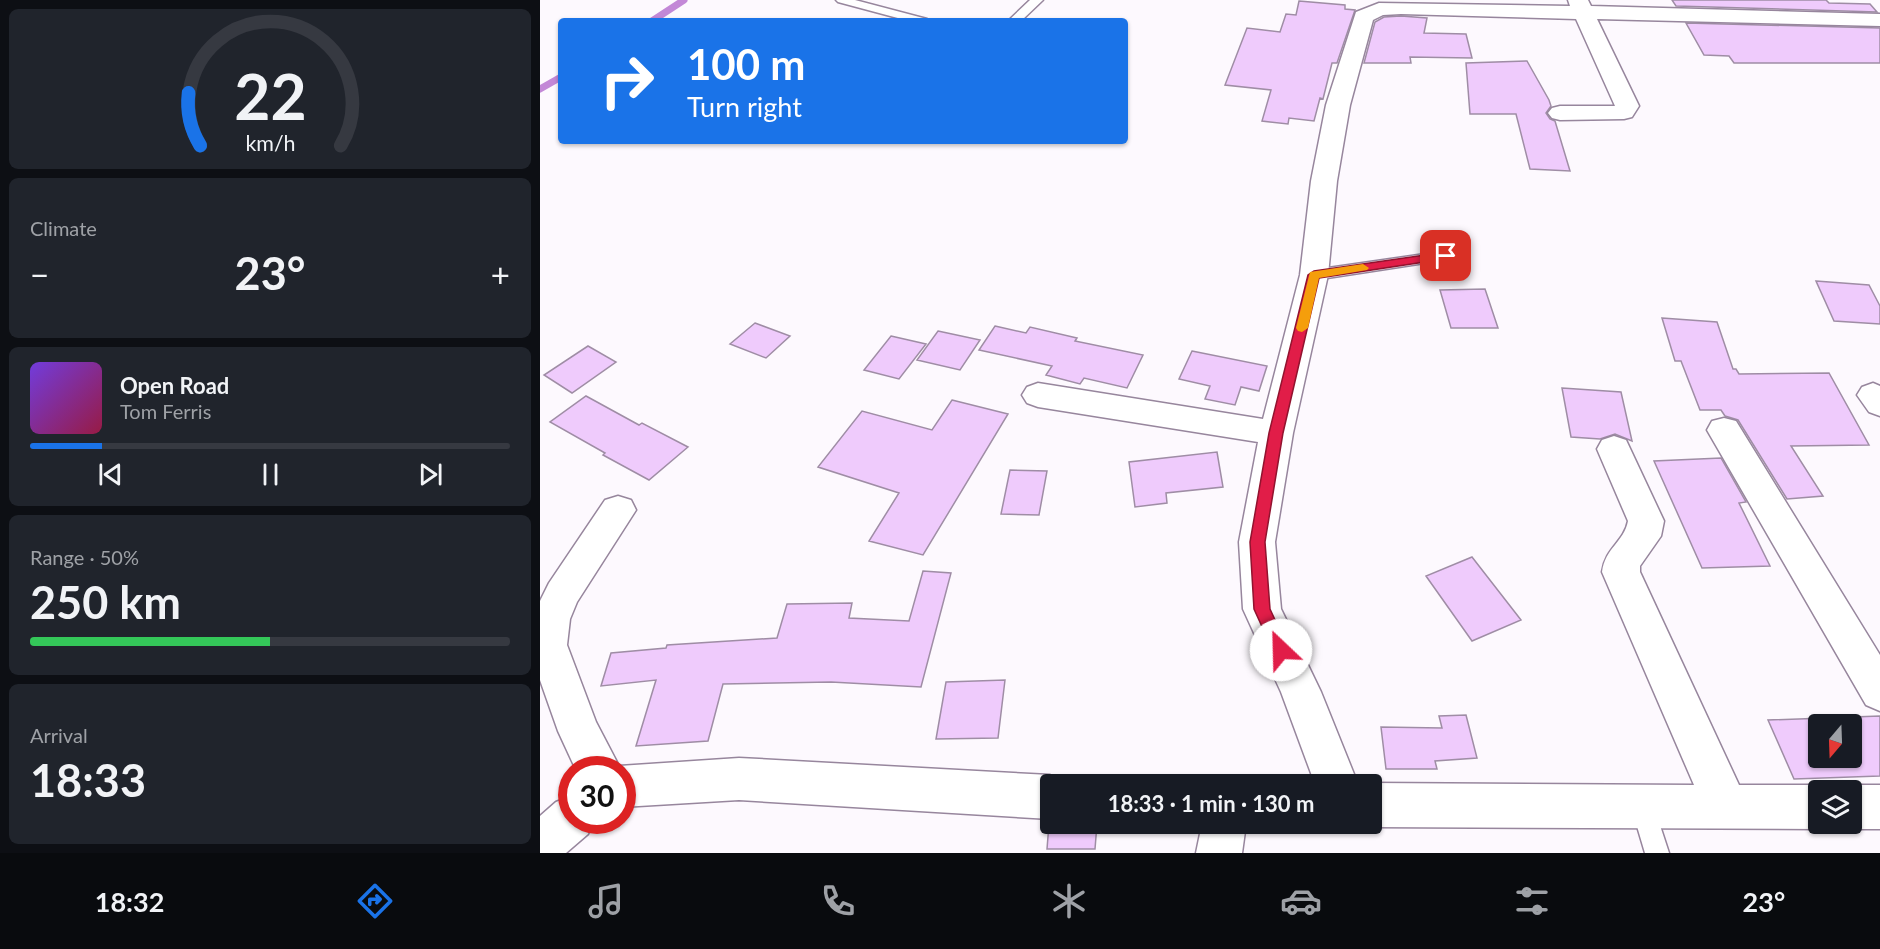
<!DOCTYPE html>
<html lang="en">
<head>
<meta charset="utf-8">
<style>
	body { margin:0; font-family:Lato,sans-serif; background:#20242c; color:#f1f3f6; height:100vh; display:flex; flex-direction:column; font-size:22px; white-space:nowrap }
	* { box-sizing:border-box; margin:0 }
	p { font-size:20px; color:#9ea1a6 }
	.icon { flex:none; width:33px; height:33px; fill:none; stroke:currentColor; stroke-width:2; stroke-linecap:round; stroke-linejoin:round }
	.map { position:relative; flex:1; overflow:hidden }
	.panel { display:flex; flex-direction:column; gap:9px; padding:9px; background:#0d0f14; width:540px }
	.panel>* { flex:none }
	.guide { position:absolute; left:18px; top:18px; width:570px; height:126px; border-radius:6px; box-shadow:0 2px 4px #0004; background:#1a73e8; color:#fff; overflow:hidden }
	.needle { width:39px; rotate:199deg }
	.buttons { position:absolute; left:1268px; top:714px; display:grid; gap:12px }
	.buttons a { display:grid; place-items:center; width:54px; height:54px; border-radius:6px; background:#171b24; box-shadow:0 2px 4px #0004; font-size:30px }
	.speed { position:absolute; left:18px; top:756px; display:flex; gap:12px; font-size:30px; font-weight:700; text-align:center }
	.speed>* { display:grid; place-content:center; width:78px; height:78px; border-radius:50%; background:#171b24; box-shadow:0 2px 4px #0004; line-height:1 }
	.speed .limit { border:9px solid #d22; background:#fff; color:#111 }
	.pin { position:absolute; display:grid; place-items:center; width:51px; height:51px; color:#fff; margin:-26px; border-radius:12px; box-shadow:0 3px 9px #0006 }
	.me { position:absolute; width:66px; margin:-33px; rotate:336deg; stroke-linejoin:round; filter:drop-shadow(0 0 4px #0008) }
	.turn { display:flex; align-items:center; gap:21px; height:126px; padding:0 30px; font-size:27px }
	.turn .icon { width:78px; height:78px; stroke-width:2.5 }
	.turn b { display:block; font-size:42px; line-height:51px }
	.big { font-size:45px; font-weight:700; line-height:1.1 }
	.panel .card { flex:1; display:flex; flex-direction:column; justify-content:center; gap:9px; min-width:0; padding:0 21px; border-radius:9px; background:#20242c }
	.panel .dial { align-items:center; gap:0 }
	.dial svg { height:156px; overflow:visible; fill:none; stroke:#363941; stroke-width:7; stroke-linecap:round; text-anchor:middle }
	.dial text { fill:#f1f3f6; stroke:none }
	.song { display:flex; align-items:center; gap:18px }
	.cover { width:72px; height:72px; border-radius:9px; background:linear-gradient(135deg,hsl(260 70% 55%),hsl(340 70% 35%)) }
	.played { height:6px; border-radius:3px; background:linear-gradient(90deg,#1a73e8 15%,#363941 15%) }
	.keys { display:flex; justify-content:space-around; direction:ltr }
	.heat { display:flex; justify-content:space-between; align-items:center; font-size:33px; direction:ltr }
	.charge { height:9px; border-radius:4px; background:linear-gradient(90deg,#34c759 50%,#363941 0) }
	.trip { position:absolute; left:500px; top:774px; width:342px; height:60px; border-radius:6px; background:#171b24; box-shadow:0 2px 4px #0004; font-weight:700; line-height:60px; text-align:center }
	.menu { display:flex; height:96px; justify-content:space-around; align-items:center; background:#090b0e; color:#9ea1a6 }
	.menu .icon { width:42px; height:42px }
	.menu .selected { color:#1a73e8 }
	.menu b { font-size:27px; color:#f1f3f6 }
	main { display:flex; flex:1; min-height:0 }
	.map>svg:first-child { display:block }
</style>
</head>
<body>
<main>
<section class="panel">
<div class="card dial"><svg viewBox="0 0 100 80">
<path d="M14 69A42 42 0 1 1 86 69"/>
<path d="M14 69A42 42 0 0 1 8 42" stroke="#1a73e8"/>
<text x="50" y="56" font-size="32" font-weight="700">22</text>
<text x="50" y="72" font-size="11">km/h</text>
</svg></div>
<div class="card"><p>Climate</p>
<div class="heat"><a>−</a><b class="big">23°</b><a>+</a></div>
</div>
<div class="card">
<div class="song"><i class="cover"></i><div><b>Open Road</b><p>Tom Ferris</p></div></div>
<div class="played"></div>
<div class="keys"><svg class="icon" aria-label="previous" viewBox="0 0 24 24"><path d="M18 5L8 12l10 7zM5 5v14"/></svg><svg class="icon" aria-label="pause" viewBox="0 0 24 24"><path d="M8 5v14M16 5v14"/></svg><svg class="icon" aria-label="next" viewBox="0 0 24 24"><path d="M6 5l10 7-10 7zM19 5v14"/></svg></div>
</div>
<div class="card"><p>Range · 50%</p><b class="big">250 km</b><div class="charge"></div></div>
<div class="card"><p>Arrival</p><b class="big">18:33</b></div>
</section>
<div class="map">
<svg width="1340" height="853" viewBox="0 0 1340 853">
	<rect width="100%" height="100%" fill="#fdf9fe"/>
	<g fill="none" stroke-linecap="round" stroke-linejoin="round">
		<!-- stream -->
		<path stroke="#c388d7" stroke-width="7" d="M112,21L144,0
			M0,89L21,77"/>
	</g>
	<!-- building -->
	<path fill="#efcbfc" stroke="#9f8da5" stroke-width="1.5" fill-rule="evenodd" d="M1132,0H1286L1289,3L1330,4L1337,12L1136,6Z
		M759,1L805,5V9L815,10L797,63H792L783,99L780,98L774,121L749,118L748,124L722,121L731,90L685,85L707,28L740,32L746,14L756,15Z
		M861,16L887,18L884,33L926,34L932,58L870,57L871,63H824L835,22L844,17Z
		M1146,23L1340,28V63H1194L1189,56L1164,55Z
		M987,61L1009,100L1011,106L1006,113L1010,119L1015,121L1030,171L990,169L976,114H930L926,63Z
		M1276,281L1329,285L1340,306V324L1294,321Z
		M945,289L958,328H911L900,290Z
		M1122,318L1177,322L1193,369H1196L1199,374L1289,373L1329,445L1251,446L1283,496L1247,499L1198,420L1185,416L1181,410H1160L1141,361H1135Z
		M215,323L250,336L226,358L190,344Z
		M455,326L486,333L490,327L537,338L535,341L603,355L587,388L544,378L540,384L506,375L512,366L439,350Z
		M398,331L440,340L420,370L377,360Z
		M351,336L386,344L359,379L324,370Z
		M48,346L76,362L32,393L4,375Z
		M652,351L727,366L719,391L701,387L695,405L665,399L670,386L639,379Z
		M1022,388L1081,392L1092,441L1075,434L1060,439L1031,437Z
		M46,396L99,425L102,423L148,447L109,480L63,455L65,453L10,422Z
		M412,400L468,414L383,555L329,541L359,493L278,467L322,411L392,430Z
		M677,452L683,487L626,493L627,503L595,507L589,462Z
		M1181,458L1206,502L1199,503L1230,566L1162,568L1114,461Z
		M470,470L507,471L499,515L461,514Z
		M932,557L981,620L932,641L886,576Z
		M383,571L411,573L381,687L291,682L183,684L168,741L96,746L116,680L61,686L71,653L126,648L127,645L237,638L247,604L312,603L309,618L369,621Z
		M465,680L458,738L396,739L406,682Z
		M926,715L937,758L895,761L897,769H846L841,727L902,728L899,716Z
		M1340,716V776L1254,779L1228,720ZM1278,724H1311V758H1278Z
		M509,824H557L555,849H507Z"/>
	<g fill="none" stroke-linecap="round" stroke-linejoin="round">
		<defs>
			<path id="lane" d="M296,0H315L387,19L389,21H369L298,2Z
				M490,0H503L481,21H468Z
				M906,251L914,256L911,259L774,280L766,275L774,270Z
				M1103,794L1111,798L1129,853H1105L1091,806L1095,798Z"/>
			<path id="street" d="M1028,0H1048L1051,6L1340,14V26L1057,19L1099,106L1092,117L1084,119L1020,120L1012,118L1008,113L1012,108L1020,106H1075L1036,19L861,14L843,15L833,20L810,105L797,181L788,275L753,433L735,542L741,609L781,692L818,784H775L741,692L703,609L699,542L718,442L498,407L487,403L482,395L487,387L498,383L723,419L760,275L771,181L786,105L816,12L839,3L1030,6Z
				M1333,383L1340,386V416L1329,412L1317,395L1322,387Z
				M1184,418L1196,421L1340,655V711L1326,705L1167,430L1172,421Z
				M1074,436L1086,440L1124,521L1121,536L1100,566V572L1199,785H1278L1291,790H1278V824H1291L1278,829L831,827L823,824H831V784H828L831,783L1154,785L1062,572C1065,548 1084,542 1088,521L1057,449L1062,440Z
				M78,496L91,500L96,510L37,602L30,619L27,645L56,722L79,766L199,758L510,775L525,782L527,784H510V819L199,800L82,807V770H36L18,731L0,680V601L9,583L65,500Z
				M1311,785H1340V829H1311L1298,824H1311V790H1298Z
				M32,796V820H53L48,834L26,853H0V816L16,802Z
				M662,824H706L702,853H656Z"/>
		</defs>
		<!-- lane casing -->
		<use href="#lane" stroke="#97869d" stroke-width="3"/>
		<!-- street casing -->
		<use href="#street" stroke="#97869d" stroke-width="3"/>
		<!-- lane -->
		<use href="#lane" fill="#fff" fill-rule="evenodd"/>
		<!-- street -->
		<use href="#street" fill="#fff" fill-rule="evenodd"/>
	</g>
	<!-- route -->
	<path fill="#e11d48" stroke="#92132f" stroke-width="1.5" d="M906,252L912,256L911,258L779,278L743,433L725,542L730,609L749,650L746,655L741,657L735,655L714,609L710,542L729,433L768,275L774,271Z"/>
	<!-- slow -->
	<path fill="#f59e0b" d="M823,264L829,268L827,270L779,278L768,328L762,332L758,331L756,328L770,272Z"/>
</svg>
<div class="buttons">
<a><svg class="needle" viewBox="-14 -14 28 28"><path d="M0-13l5 13h-10z" fill="#e53935"/><path d="M0 13l5-13h-10z" fill="#9ea1a6"/></svg></a>
<a><svg class="icon" aria-label="layers" viewBox="0 0 24 24"><path d="M12 4l9 5-9 5-9-5zM3 14l9 5 9-5"/></svg></a>
</div>
<div class="speed"><div class="limit">30</div></div>
<div class="pin" style="left:906px;top:256px;background:#d93025"><svg class="icon" aria-label="arrive" viewBox="0 0 24 24"><path d="M6 21V4h12l-3 4 3 4H6"/></svg></div>
<svg class="me" style="left:741px;top:650px" viewBox="-20 -20 40 40"><circle r="19" fill="#fff"/><path d="M0-13L10 11 0 6-10 11z" fill="#e11d48"/></svg>
<div class="trip">18:33 · 1 min · 130 m</div>
<div class="guide">
<div class="turn"><svg class="icon" aria-label="right" viewBox="0 0 24 24"><path d="M7 20v-9h11M14 6l5 5-5 5"/></svg><div><b>100 m</b>Turn right</div></div>
</div>
</div>
</main>
<nav class="menu">
<b>18:32</b>
<svg class="icon selected" aria-label="directions" viewBox="0 0 24 24"><path d="M12 3l9 9-9 9-9-9zM9 14v-3h6M13 9l2 2-2 2"/></svg>
<svg class="icon" aria-label="music" viewBox="0 0 24 24"><path d="M9 18V5l10-2v13"/><circle cx="6" cy="18" r="3"/><circle cx="16" cy="16" r="3"/></svg>
<svg class="icon" aria-label="phone" viewBox="0 0 24 24"><path d="M5 4h4l2 5-3 2q2 4 5 5l2-3 5 2v4C11 20 4 13 5 4z"/></svg>
<svg class="icon" aria-label="climate" viewBox="0 0 24 24"><path d="M12 3v18M4 7l16 10M4 17L20 7"/></svg>
<svg class="icon" aria-label="car" viewBox="0 0 24 24"><path d="M5 17H2v-5l4-1 3-4h7l3 4 3 1v5h-3M9 17h6M6 11h13"/><circle cx="7" cy="17" r="2"/><circle cx="17" cy="17" r="2"/></svg>
<svg class="icon" aria-label="filters" viewBox="0 0 24 24"><path d="M4 7h16M4 17h16"/><circle cx="9" cy="7" r="2"/><circle cx="15" cy="17" r="2"/></svg>
<b>23°</b>
</nav>
</body>
</html>
